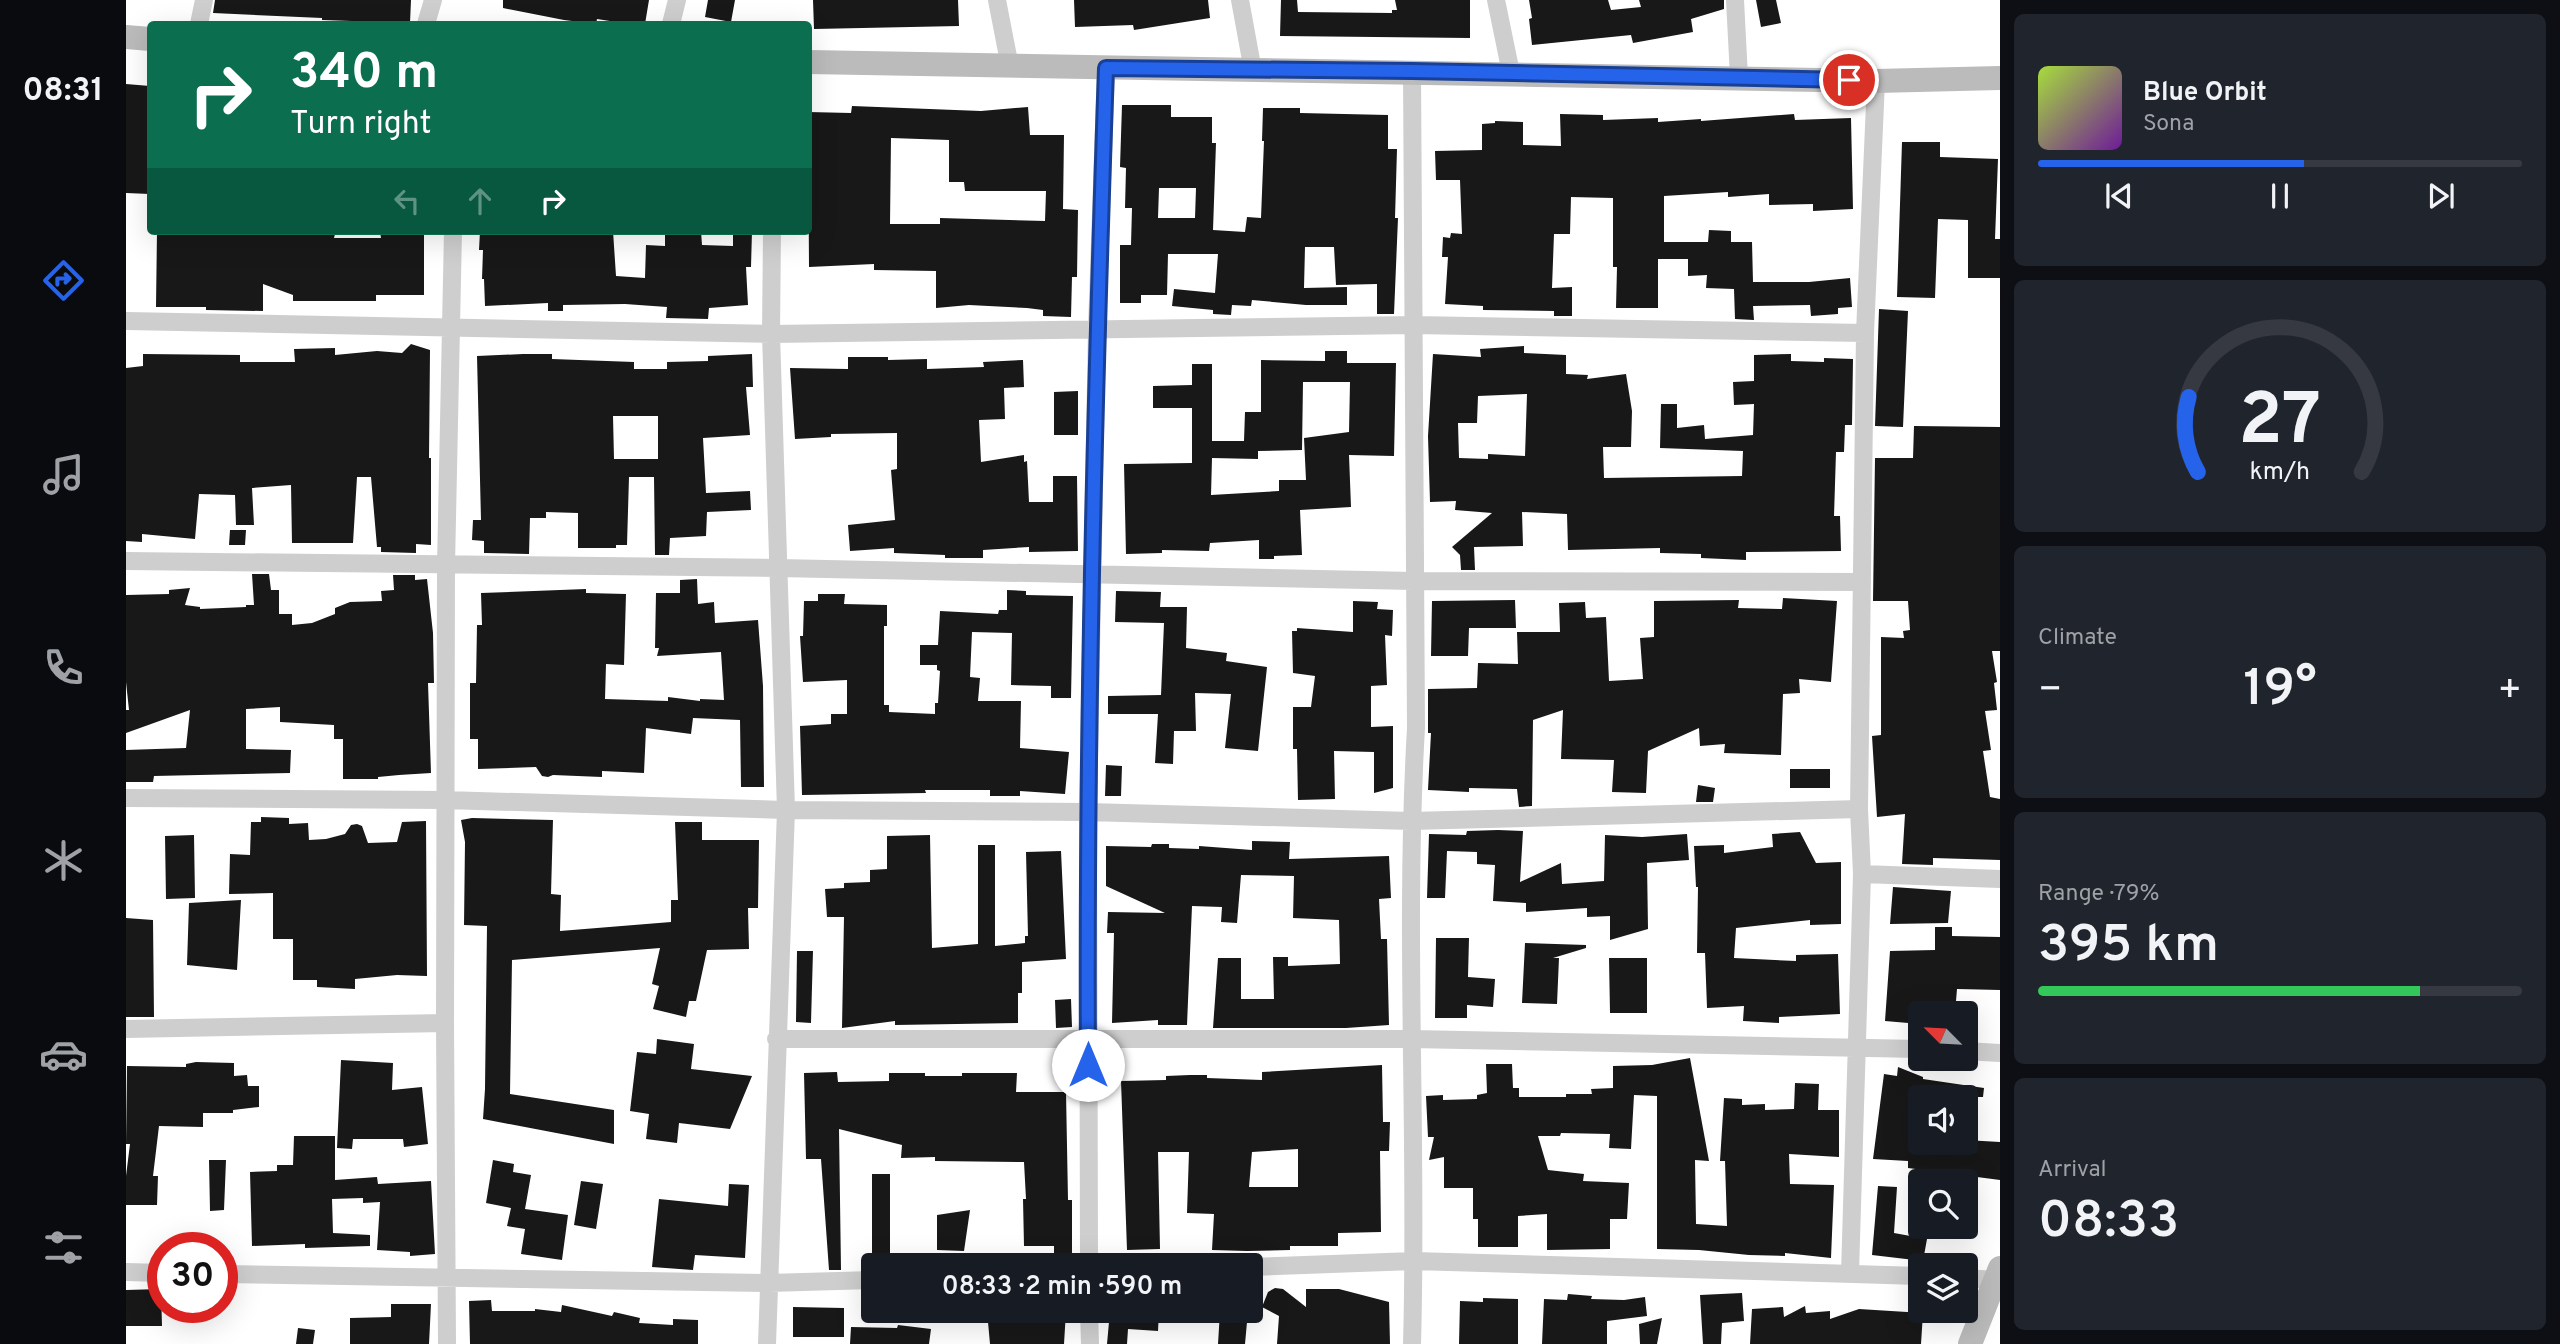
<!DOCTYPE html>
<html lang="en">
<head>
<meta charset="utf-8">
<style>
	body { margin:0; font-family:Overpass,sans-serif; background:#20242c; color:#f1f3f6; height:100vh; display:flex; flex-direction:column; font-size:26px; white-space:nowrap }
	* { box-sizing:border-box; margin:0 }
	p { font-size:23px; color:#9ea1a6 }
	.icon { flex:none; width:38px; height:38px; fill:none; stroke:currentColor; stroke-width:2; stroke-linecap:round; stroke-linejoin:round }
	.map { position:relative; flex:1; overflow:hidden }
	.drawer { display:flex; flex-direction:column; gap:14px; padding:14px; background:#0d0f14; width:560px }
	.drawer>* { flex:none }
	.guide { position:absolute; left:21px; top:21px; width:665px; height:214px; border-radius:7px; box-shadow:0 7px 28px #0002; background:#0b6e4f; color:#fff; overflow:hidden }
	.needle { width:46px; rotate:294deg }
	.controls { position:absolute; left:1782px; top:1001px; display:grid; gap:14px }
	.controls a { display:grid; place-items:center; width:70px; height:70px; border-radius:7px; background:#171b24; box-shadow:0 7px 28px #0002; font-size:35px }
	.speed { position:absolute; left:21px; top:1232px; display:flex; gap:14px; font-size:35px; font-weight:700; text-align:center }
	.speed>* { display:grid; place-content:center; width:91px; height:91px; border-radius:50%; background:#171b24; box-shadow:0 7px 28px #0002; line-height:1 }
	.speed .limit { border:10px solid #d22; background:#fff; color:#111 }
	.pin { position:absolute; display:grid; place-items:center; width:60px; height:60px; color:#fff; margin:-30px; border:4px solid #fff; border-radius:50%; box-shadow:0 2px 7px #0007 }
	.me { position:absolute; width:77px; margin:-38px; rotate:0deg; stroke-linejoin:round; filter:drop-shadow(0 0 5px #0008) }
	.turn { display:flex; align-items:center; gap:24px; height:147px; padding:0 28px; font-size:32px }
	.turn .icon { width:91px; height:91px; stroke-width:2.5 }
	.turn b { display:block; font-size:49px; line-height:60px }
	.lanes { display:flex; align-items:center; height:66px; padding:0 28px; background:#0003; justify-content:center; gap:35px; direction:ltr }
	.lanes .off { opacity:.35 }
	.big { font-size:52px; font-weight:600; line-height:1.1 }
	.drawer .tile { flex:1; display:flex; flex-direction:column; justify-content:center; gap:10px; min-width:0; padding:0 24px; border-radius:10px; background:#20242c }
	.drawer .dial { align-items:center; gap:0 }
	.dial svg { height:182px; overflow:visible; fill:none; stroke:#363941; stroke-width:7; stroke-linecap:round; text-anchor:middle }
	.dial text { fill:#f1f3f6; stroke:none }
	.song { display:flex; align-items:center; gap:21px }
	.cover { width:84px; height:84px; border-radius:10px; background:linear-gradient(135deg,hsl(80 70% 55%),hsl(280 70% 35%)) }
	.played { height:7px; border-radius:4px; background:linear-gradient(90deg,#2563eb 55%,#363941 55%) }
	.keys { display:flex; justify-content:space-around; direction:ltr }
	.heat { display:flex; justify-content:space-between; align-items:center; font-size:38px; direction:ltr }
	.charge { height:10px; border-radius:5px; background:linear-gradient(90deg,#34c759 79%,#363941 0) }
	.trip { position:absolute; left:735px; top:1253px; width:402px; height:70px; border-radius:7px; background:#171b24; box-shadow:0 7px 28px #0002; font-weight:600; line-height:70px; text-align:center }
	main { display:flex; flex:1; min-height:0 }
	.tabs { display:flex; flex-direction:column; width:126px; justify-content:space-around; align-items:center; background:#090b0e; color:#9ea1a6 }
	.tabs .icon { width:49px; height:49px }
	.tabs .on { color:#2563eb }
	.tabs b { font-size:32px; color:#f1f3f6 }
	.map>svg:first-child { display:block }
</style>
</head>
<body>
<main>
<nav class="tabs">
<b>08:31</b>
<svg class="icon on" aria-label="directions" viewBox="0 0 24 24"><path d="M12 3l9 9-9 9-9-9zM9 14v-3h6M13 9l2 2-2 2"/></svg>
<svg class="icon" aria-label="music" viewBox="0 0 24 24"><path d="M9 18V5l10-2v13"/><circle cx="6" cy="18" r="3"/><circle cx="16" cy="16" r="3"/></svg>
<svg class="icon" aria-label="phone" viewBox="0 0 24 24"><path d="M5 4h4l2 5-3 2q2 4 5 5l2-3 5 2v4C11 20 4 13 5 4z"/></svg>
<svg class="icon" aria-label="climate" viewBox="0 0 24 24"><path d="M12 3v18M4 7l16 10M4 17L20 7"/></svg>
<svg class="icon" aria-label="car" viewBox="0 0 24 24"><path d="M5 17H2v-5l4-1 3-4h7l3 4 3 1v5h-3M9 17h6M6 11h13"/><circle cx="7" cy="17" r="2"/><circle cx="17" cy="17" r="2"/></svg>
<svg class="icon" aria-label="filters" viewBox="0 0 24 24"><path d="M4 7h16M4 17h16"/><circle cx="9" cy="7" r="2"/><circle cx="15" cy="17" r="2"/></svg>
</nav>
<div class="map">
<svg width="1874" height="1344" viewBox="0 0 1874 1344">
	<rect width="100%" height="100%" fill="#fff"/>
	<!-- building -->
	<path fill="#181818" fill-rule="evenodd" d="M89,0H285L284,23L196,20V18L87,13Z
		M377,0H523L519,24H503L471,19L470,24L438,20L377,8Z
		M582,0H609L605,22L579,17Z
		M687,0H832L833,26L688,29Z
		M948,0H1082L1084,18L1008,30L1007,25L949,27Z
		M1155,0H1171L1172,12L1266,13V10H1271L1269,0H1344V38L1154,36Z
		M1403,0H1482L1485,10L1515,7L1513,0H1598V9L1565,19L1567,32L1507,43L1505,35L1406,45L1403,19L1406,18Z
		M1630,0H1650L1655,23L1635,27Z
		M0,84L24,86V194L0,193Z
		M996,105H1045V117H1086V143H1090L1087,230L1119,232L1121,217L1135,218L1138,141H1136L1137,108H1174V113L1262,115V149H1271L1269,218H1272L1268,314H1251V284L1210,285L1208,247H1179L1178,288L1221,287V305H1180L1126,300L1125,306L1106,305L1105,315L1087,314V310L1046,306L1048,289L1089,293L1092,254H1042L1041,295H1015V303H994V245H1005L1006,208H999L1000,168L994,167ZM1033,188H1070L1069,218H1032Z
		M726,106L855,111L902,107L904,135H938L937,209L952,210L951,277H946L945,317L917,316V310L901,308L843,305L810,308V271L748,270V264L683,267L682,112L725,113ZM765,138L823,140V182H838L839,191H920L919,221L814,218V224H764Z
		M1434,114L1477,115V120L1532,118V122L1575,119V121L1668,114L1669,120L1725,118L1727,209L1687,211V204L1643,205V194L1602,197V192L1538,196V242H1582L1583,230L1605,231V242H1626L1627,282H1683L1724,278L1726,307L1712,308V314L1685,316L1684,305L1627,306L1628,320L1609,319L1608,289L1580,288L1581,275L1562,276V259H1532V308H1490L1491,267H1487V198L1445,197L1444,234H1428L1426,288L1446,287V316H1428V311L1357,310V306L1319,304L1322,257H1316L1317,237L1324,238L1325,233L1336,234L1334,180H1310L1309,151L1356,150V124L1369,123V121L1397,122V145L1435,146Z
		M1776,142H1814V157L1872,159L1869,239H1874V278H1842V220L1812,219L1809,298L1771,297Z
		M31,231H162V233L209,234L208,238H255L254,231H298V295H250V301H167V295L137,284V311L80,310V307H30Z
		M354,231H487L490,276L519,278L520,245L539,246V231H575L576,245L607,246V231H626L625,267H620L622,305L583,308L582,319L540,318L541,307L499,304L437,305V311H422V303L359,306L358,279H356L357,250H353Z
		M1753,309L1782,311L1777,427L1749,426Z
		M285,344L304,350L303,458H305V545L290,544V553L255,552V547H251L245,477H231L227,543H166L165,485L126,488L128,525H110L109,495L73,494L69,539L16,534V542L0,541V368L17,366V354L114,355V362H169L168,349L209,348V355L251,351L276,353Z
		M1398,346V353L1440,355V374L1462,375L1461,379L1500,374L1506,411L1505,447H1477L1478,478L1616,476L1617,451L1534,448L1535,404H1551V428L1578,425L1579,439L1627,435L1628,404L1608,405L1607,382L1628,381V355L1665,354V361L1698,362V358L1727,359L1726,425H1719L1718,452H1710L1708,516H1714L1715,551L1620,552V560L1575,558V554L1534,553V548L1442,550L1441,514L1396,512L1397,546L1348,547L1349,570H1335L1334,555L1326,547L1366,513L1329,510L1330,501L1304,502L1302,436L1307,354L1355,357L1354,349ZM1401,394L1399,456L1362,454V459L1333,458L1332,423H1351L1352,396Z
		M1199,351H1221V363H1270L1268,456L1223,455L1225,507L1174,510L1176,555L1148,556V559H1133V540L1084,543L1083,551L1036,550V553L1000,554L998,464L1066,463V408H1027V386L1066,385V364H1086V441H1118L1119,412H1135V360L1199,361ZM1177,382H1224L1223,432L1178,438L1180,480H1153V491L1085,495L1086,458L1132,459V451L1176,450Z
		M397,354H426V359L508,362V369H541V362L582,361V356L626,354L627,387H620L624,435L577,438L580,493L624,491L625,510L581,512L580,536L544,538L543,555H529L528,477H503L501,545H490V548H452V513L420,512V518H404L403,554L358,553V541L346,540L347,520H355L351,356ZM487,416H532V459H488Z
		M722,357H762V360L801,359V369L858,367L857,362L897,360L898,387L878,388L879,419L853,420L855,462L898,455V462L901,461L903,502H927V476H951L952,551L903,552V547L857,550V558H819V555L768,553V548L724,551L722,525L769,520L765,470L771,469V433L705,434V437L669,439L664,368L722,369Z
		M952,391V435H928V392Z
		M1788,426L1874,427V651H1866L1871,682L1868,683L1871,710L1859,711L1865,750L1857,751L1864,797L1874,799V860L1807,858V865L1776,864L1779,814L1751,817L1746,736L1755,735V637L1778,638L1777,631L1784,630L1782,601H1747L1749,458H1787Z
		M104,530H120L119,545H103Z
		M126,574H143L145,590H153V614H166V625L186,623L209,614V608L224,602L256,601L255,591L268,590L267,575H289V580L301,579L307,633L308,683H302L305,773L273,775L252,777V779H217V739H208V725L154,722V707L120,709V749L165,750L164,773L28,776L27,782H0V750L60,748L64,710L0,733V710H3L0,682V595L43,594V590L64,588L59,605L74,607V609L120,607V605H128Z
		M571,579L572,604L588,602L589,623L632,620L637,686L638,787H615L614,720L567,718L565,734L520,728L518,773L476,771V777L427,775L422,777L416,776L410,767L352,769V739H344V683H350L351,625H356L355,593L460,589V593L500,594L498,665L480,664L479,699L542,701V697L574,701V699L598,700L595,652L531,656L533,648H529L530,593H554V580Z
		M881,590L900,591V595L947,596L945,698H925V686L885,685L886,633L846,632L844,677L854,678L852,701H895L894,748L943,752L939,794L894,791V796H864V790H799L800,793L676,795L674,726L705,724V714H721V680L677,682L674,636H677L678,601H692V594H719L718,604L761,605V626H758V705H763V712L809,714V703H812L814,671L811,670V665H794V645H812L814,611L872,614L873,610H881Z
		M990,591L1035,592L1034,607H1061L1060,648L1101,653L1100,661L1141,667L1132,751L1099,748L1105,694L1069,693L1070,731H1048L1047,764L1029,763L1032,714H982V696L1035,695L1038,623L989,622Z
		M1657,598L1711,601L1705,682L1673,679L1674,693L1657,694L1655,755L1598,753L1599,744L1574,746L1573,728L1522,751L1520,793L1486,792L1488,760L1435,759L1437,710L1407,720L1406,806L1393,807L1391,789L1343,788V792L1302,790L1305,733H1302V689L1351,688L1352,663L1392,664L1391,632H1434L1433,603L1459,602L1460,618L1480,617L1483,681L1517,679L1514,638L1528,637V601L1613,600L1612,608L1656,609Z
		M1389,600L1390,628H1343L1342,656H1305L1306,601Z
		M1227,601L1252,602L1251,609L1267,610L1266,636L1259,635L1261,685L1245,686V727L1267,726V788L1248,793V752L1208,751L1209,799L1172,800L1171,749H1167V707H1185L1189,676L1167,673L1166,631H1171V628L1227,632Z
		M980,765L996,766L995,796H979Z
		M1664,769H1704V788H1664Z
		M1572,785L1589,788L1587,802H1570Z
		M135,817L163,818V824L182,823L183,840L200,839L219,834L225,825L231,824L236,826L242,843L271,842L276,822L300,821L301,976L271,975L229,979V989L191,987V980H167V939H147V893L103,894L104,854L124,855L125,822H135Z
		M346,818L427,820L425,894L435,895L434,931L545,922V900H552L549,822H576V840H633L632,908H622L623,949L581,950L570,1001H563L560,1017L527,1009L533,986L526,984L534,948L386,960L384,1094L488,1110V1144L357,1119L359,1089L361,926L338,925L339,842L335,820Z
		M1372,830L1397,831L1394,882L1435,863L1436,884L1478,881L1479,835L1516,837L1561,834L1563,860L1521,863L1522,929L1484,940V916L1461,917V908L1400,912V903L1367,901L1369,865L1351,864V852L1321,851L1319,898H1301L1303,834L1340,835L1341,831Z
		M1674,832L1690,863L1715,862V924L1684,925V920L1610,928L1608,958L1670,961V955L1712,954L1714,1014L1653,1017V1023L1617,1021L1618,1006L1581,1008L1579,953H1571L1572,887H1570L1568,846L1598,845V853L1647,847L1646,834Z
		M68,835L69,898L40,899L39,836Z
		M804,835L806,948L852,944V845H869V946L899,943V936H902L900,852L935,851L940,959L896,962V993H892V1023L769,1025V1021L716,1028L718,917H701L699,889L718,888V883L744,882V870L761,869V836Z
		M1126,841L1164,842L1163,859L1263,856L1265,898L1253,899L1255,939H1261L1263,1025L1220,1028H1087L1092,958H1115V999H1148L1147,957H1162V966L1214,964L1213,920L1167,918L1168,876L1115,875L1111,923L1095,922L1096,907L1066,906L1061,1025H1032V1020L986,1023L988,933H981L982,912L1039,913L980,886V846L1025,847L1026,844H1043V848L1073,849V846L1126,850Z
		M1767,887L1825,891L1822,923L1764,924Z
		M115,900L111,970L61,965L63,903Z
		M0,918L27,920L28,1017H0Z
		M1809,927H1826V936L1874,937V990L1831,989L1829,1013H1794V1024L1759,1021L1764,951L1809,950Z
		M1310,938H1343L1342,977L1369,979L1367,1007L1341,1005V1018H1309Z
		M1399,943L1460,945V948L1427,958H1433L1431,1004L1396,1003Z
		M671,951H687L685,1023L670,1022Z
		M1483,958H1521V1013H1484Z
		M945,999L946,1027L930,1028L929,1000Z
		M531,1039L568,1044L565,1069L626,1076L604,1129L553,1123L551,1143L520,1139L523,1114L504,1111L511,1052L530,1054Z
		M1564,1058L1583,1161L1569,1160L1570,1224L1601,1226L1599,1161H1594L1598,1098L1616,1099V1105L1639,1104V1110L1668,1109L1669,1083L1693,1084L1692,1110H1713V1157L1663,1154L1664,1184L1708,1185L1705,1258L1659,1253V1256L1623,1255L1573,1250L1531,1249V1096L1508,1095L1505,1149L1483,1148L1484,1134L1435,1133L1434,1136H1412L1422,1170L1458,1174L1457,1181L1503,1183L1501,1219H1484V1249L1421,1250V1214L1392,1216V1247H1352V1219H1347V1188H1318V1157L1303,1160L1308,1137H1302L1300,1096L1317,1095V1100L1351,1099V1095L1361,1093L1360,1064H1386L1387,1088H1393V1097H1440V1094H1466L1465,1089L1487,1088V1066L1526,1065Z
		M215,1060L267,1063L266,1090L296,1087L302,1144L278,1147L277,1139H227L226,1149L211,1148Z
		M70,1062L108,1063V1076L121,1075L122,1086H133V1107L107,1110V1113H77V1127L33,1126L27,1176H32L31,1205H0V1176L4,1144H0L1,1066L60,1067V1064Z
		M1256,1065L1257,1122H1264L1263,1151H1254L1255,1232L1212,1233V1246H1164V1250L1121,1251L1086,1250L1088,1214L1061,1213L1063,1152H1032L1034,1249L1001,1250L995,1081L1040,1080V1076L1064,1075H1081V1078L1136,1080V1072ZM1172,1149V1187H1123L1126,1152Z
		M1772,1067L1797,1077V1079L1858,1088L1857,1097H1794V1143H1839V1140L1874,1142V1180L1782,1168V1161L1747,1159L1758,1074L1771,1076Z
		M711,1072L712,1082L763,1081V1073H799V1076H836V1073H891L890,1092H940L942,1200H946V1257H928V1246H898L897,1199H900L898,1162L809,1161V1157L775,1158L776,1145L713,1129L715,1270H703L695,1159H680L678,1073Z
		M168,1136H209V1180L251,1177L252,1184L305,1181L309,1254L284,1256V1252L251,1250L254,1202L237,1203V1198L206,1199L207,1233L244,1235V1246L179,1248V1244L126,1246L124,1172L151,1171V1165H167Z
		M83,1160H100L98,1210L84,1211Z
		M367,1160L388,1164L387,1172L405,1175L399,1209L442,1215L436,1260L395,1254L399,1229L381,1226L385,1208L360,1203Z
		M746,1174H764V1258H746Z
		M455,1181L477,1184L470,1229L448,1225Z
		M603,1184L623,1185L619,1258L569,1255L567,1270L526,1267L533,1199L602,1206Z
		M1752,1186L1771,1187L1768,1233L1801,1239L1797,1261L1746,1255Z
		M844,1210L838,1251L811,1250V1215Z
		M1149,1288L1157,1289L1180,1307V1289H1213L1263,1302L1264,1344H1151L1153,1316L1136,1307L1142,1292Z
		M35,1289L36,1326H0V1290Z
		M1616,1293L1618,1321L1596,1323L1595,1344H1577L1574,1295Z
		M1442,1294L1466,1296L1465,1299L1498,1300L1519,1297L1521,1316L1481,1321V1344H1416L1418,1299L1441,1300Z
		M1357,1298L1392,1299V1344H1333L1334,1301L1357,1302Z
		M365,1300L366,1311H409V1309L435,1312L436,1305L486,1316L488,1312L514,1318L513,1323L547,1325V1319L572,1320V1344H344L343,1301Z
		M265,1304H305L303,1344H224V1318L265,1317Z
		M1679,1306L1680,1313L1704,1311V1319L1733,1309L1797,1313L1795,1344H1624L1626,1309L1657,1307L1658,1317Z
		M667,1307L718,1308V1337H667Z
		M861,1311H940L938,1344H864Z
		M984,1311H1033L1032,1331L1002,1329L1001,1344H981Z
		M1094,1311H1122L1119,1344H1092Z
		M1536,1318L1531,1344H1514L1513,1324Z
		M772,1325L805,1329L803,1344H724L725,1327L771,1328Z
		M172,1328L189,1330L187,1344H170Z"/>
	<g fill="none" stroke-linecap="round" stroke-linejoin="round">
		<!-- street -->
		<path stroke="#cecece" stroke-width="18" d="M871,0L884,67
			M1114,0L1127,71
			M1370,0L1385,73
			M1609,0L1613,77
			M73,24L78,0
			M300,24L307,0
			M545,24L551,0
			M1286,71L1290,728C1278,933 1292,1139 1286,1344
			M0,321L645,334L1288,325L1739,333
			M0,561L652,568L1288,581L1736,582
			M0,798L319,800L660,810L962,812L1285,821L1733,809
			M1736,874L1874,879
			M0,1029L319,1023
			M650,1039H1285L1794,1049
			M1839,1051L1874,1053
			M963,1265L962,812L971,328L980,68
			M1125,1267L1288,1261L1794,1276
			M0,1272L37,1273
			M1724,1273L1736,874L1733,809L1739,333L1750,81
			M96,1274L642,1283L747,1280
			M1839,1278L1870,1280
			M963,1311L964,1344
			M321,1344L319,1023L320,566L327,231
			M641,1344L660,810L645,334L646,231"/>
		<!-- secondary -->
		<path stroke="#bbb" stroke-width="24" d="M0,37L24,39
			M682,62L1750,81L1874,78
			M1844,1344L1874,1268"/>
	</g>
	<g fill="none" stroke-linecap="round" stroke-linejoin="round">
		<defs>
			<path id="route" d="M962,1065C960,733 969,400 980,68L1286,71L1723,80"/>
		</defs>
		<!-- route casing -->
		<use href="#route" stroke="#184099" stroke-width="18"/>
		<!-- route -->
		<use href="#route" stroke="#2563eb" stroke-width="12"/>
	</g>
</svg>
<div class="controls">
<a><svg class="needle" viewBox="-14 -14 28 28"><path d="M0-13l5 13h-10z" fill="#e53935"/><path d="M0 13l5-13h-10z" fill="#9ea1a6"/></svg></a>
<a><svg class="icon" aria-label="sound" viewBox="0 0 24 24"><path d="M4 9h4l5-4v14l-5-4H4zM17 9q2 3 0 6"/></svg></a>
<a><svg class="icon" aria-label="search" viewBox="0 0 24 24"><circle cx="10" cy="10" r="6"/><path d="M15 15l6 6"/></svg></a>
<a><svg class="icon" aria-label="layers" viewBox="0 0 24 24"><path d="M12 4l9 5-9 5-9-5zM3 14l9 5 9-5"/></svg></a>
</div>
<div class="speed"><div class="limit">30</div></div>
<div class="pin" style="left:1723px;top:80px;background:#d93025"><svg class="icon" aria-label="arrive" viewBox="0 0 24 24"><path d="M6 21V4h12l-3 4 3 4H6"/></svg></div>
<svg class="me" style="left:962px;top:1065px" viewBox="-20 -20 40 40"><circle r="19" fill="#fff"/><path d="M0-13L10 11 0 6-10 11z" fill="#2563eb"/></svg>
<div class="trip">08:33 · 2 min · 590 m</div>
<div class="guide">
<div class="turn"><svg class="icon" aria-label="right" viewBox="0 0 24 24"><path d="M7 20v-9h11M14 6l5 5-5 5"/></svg><div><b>340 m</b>Turn right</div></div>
<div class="lanes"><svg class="icon off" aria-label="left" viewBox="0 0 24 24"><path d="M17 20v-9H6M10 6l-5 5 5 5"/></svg><svg class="icon off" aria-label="ahead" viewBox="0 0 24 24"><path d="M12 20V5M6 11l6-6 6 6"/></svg><svg class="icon" aria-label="right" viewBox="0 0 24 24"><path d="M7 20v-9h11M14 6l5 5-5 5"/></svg></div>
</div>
</div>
<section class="drawer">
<div class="tile">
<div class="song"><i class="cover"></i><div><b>Blue Orbit</b><p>Sona</p></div></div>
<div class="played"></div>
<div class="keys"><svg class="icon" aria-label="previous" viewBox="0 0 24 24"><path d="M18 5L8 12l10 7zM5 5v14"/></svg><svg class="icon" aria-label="pause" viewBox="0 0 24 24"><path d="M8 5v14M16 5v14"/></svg><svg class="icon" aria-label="next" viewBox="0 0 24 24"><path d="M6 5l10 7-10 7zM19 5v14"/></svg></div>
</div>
<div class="tile dial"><svg viewBox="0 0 100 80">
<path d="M14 69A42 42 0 1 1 86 69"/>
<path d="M14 69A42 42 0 0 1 10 36" stroke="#2563eb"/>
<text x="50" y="56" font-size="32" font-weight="700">27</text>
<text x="50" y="72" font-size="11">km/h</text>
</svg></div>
<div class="tile"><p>Climate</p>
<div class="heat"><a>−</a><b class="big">19°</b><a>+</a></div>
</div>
<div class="tile"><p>Range · 79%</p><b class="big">395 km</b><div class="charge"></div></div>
<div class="tile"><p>Arrival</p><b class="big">08:33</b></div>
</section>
</main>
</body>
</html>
